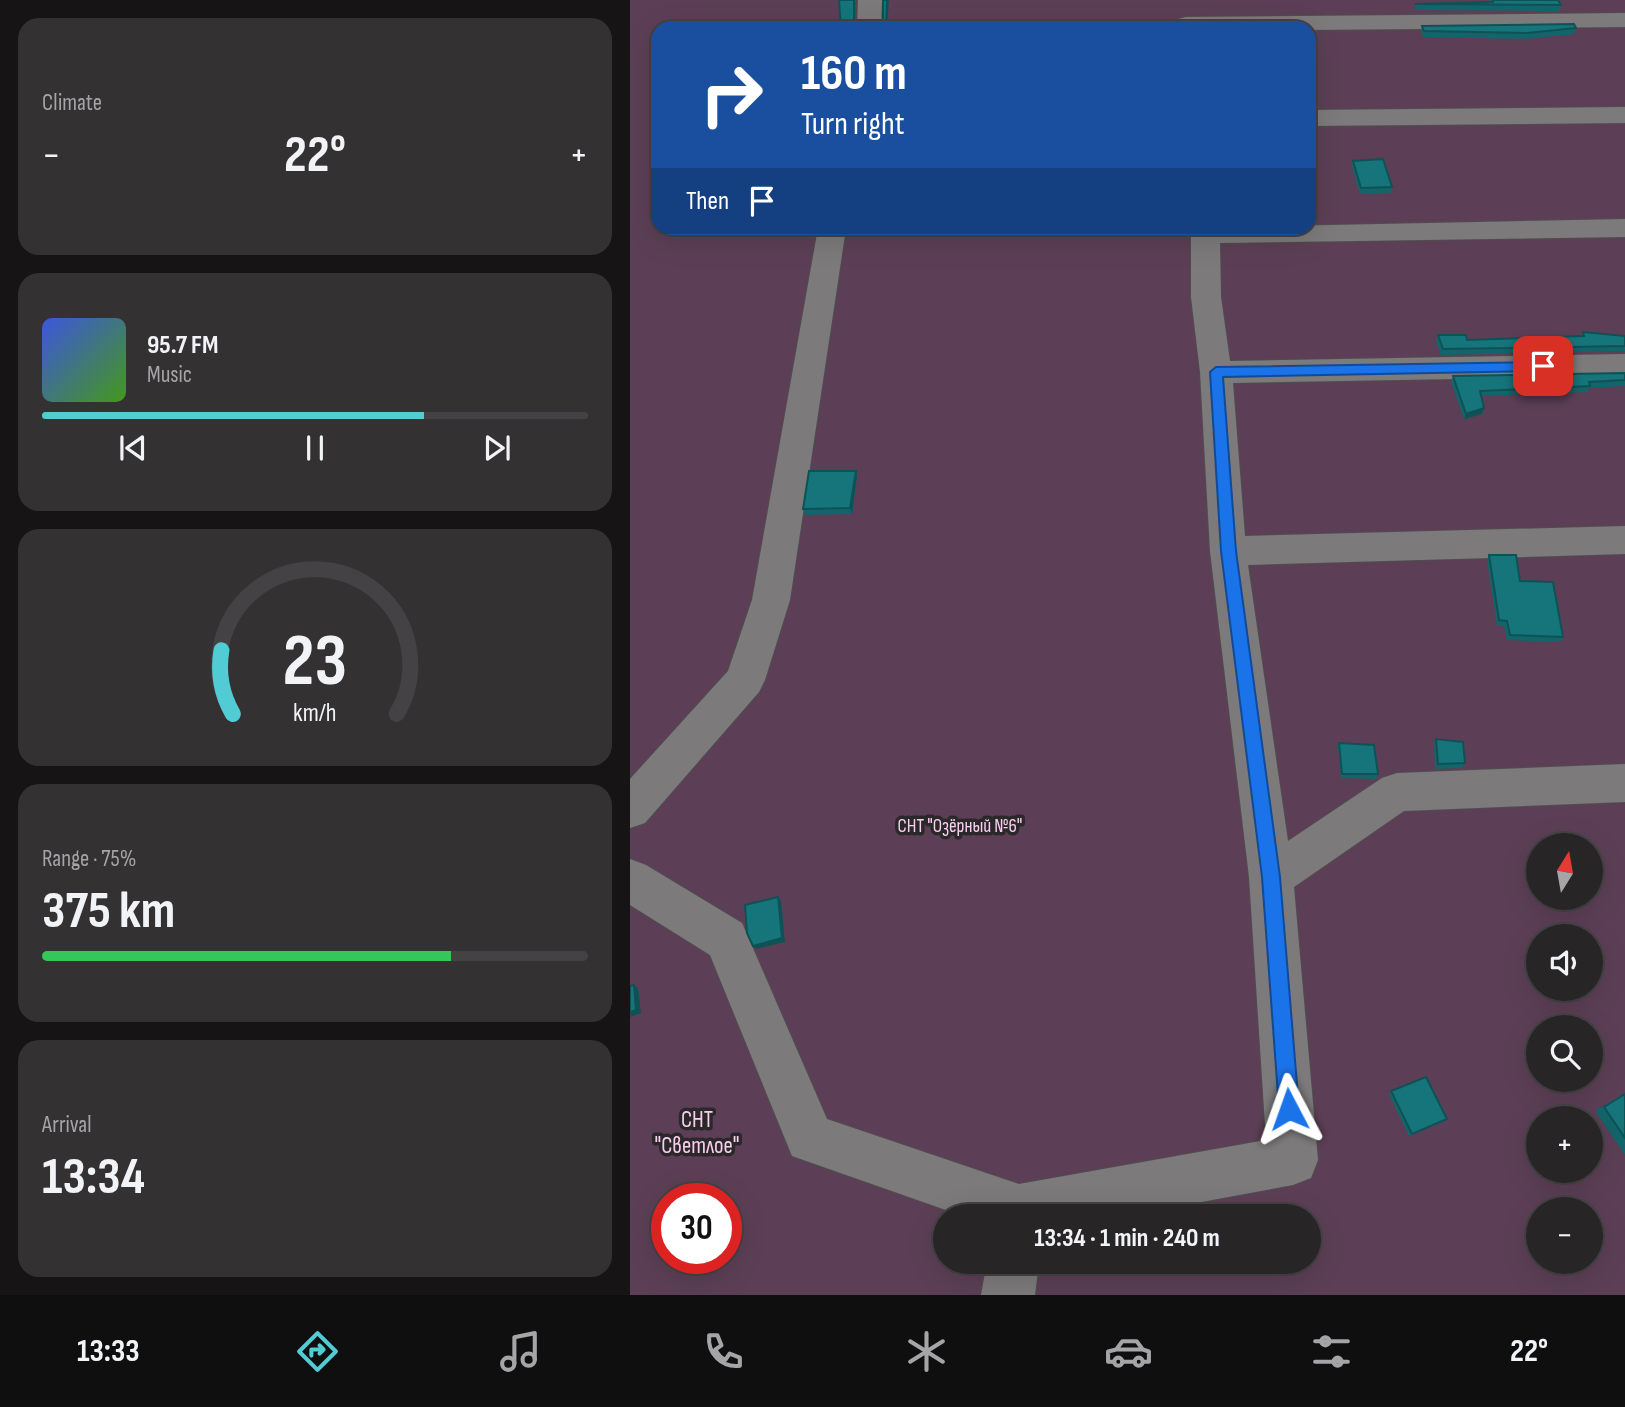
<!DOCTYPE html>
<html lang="en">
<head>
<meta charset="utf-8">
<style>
	body { margin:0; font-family:"Sofia Sans Condensed",sans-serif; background:#343133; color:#f1f3f6; height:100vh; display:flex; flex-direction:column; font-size:26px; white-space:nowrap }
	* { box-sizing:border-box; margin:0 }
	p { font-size:23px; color:#a5a5a7 }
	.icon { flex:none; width:38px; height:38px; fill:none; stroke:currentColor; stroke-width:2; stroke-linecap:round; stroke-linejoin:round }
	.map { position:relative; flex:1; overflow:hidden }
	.sheet { display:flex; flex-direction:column; gap:18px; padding:18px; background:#161415; width:630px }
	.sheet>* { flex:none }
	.banner { position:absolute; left:21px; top:21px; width:665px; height:214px; border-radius:21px; box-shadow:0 7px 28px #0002,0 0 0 2px #444244; background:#1a4fa0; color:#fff; overflow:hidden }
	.needle { width:46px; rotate:11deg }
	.fabs { position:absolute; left:896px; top:833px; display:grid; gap:14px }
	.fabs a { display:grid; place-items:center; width:77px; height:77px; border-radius:50%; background:#282527; box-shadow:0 7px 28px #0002,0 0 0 2px #444244; font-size:35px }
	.speed { position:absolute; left:21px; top:1183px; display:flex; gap:14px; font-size:35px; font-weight:700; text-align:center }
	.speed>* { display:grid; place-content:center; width:91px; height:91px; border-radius:50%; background:#282527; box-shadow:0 7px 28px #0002,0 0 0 2px #444244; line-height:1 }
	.speed .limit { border:10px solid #d22; background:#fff; color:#111 }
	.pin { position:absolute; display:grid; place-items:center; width:60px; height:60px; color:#fff; margin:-30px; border-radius:14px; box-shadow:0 4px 10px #0006 }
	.me { position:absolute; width:77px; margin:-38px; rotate:356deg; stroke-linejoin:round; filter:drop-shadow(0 0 5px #0008) }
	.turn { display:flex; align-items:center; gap:24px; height:147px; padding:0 35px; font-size:32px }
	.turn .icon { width:91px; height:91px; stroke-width:2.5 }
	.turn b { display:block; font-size:49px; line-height:60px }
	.then { display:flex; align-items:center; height:66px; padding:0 35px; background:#0003; gap:14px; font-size:26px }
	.big { font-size:52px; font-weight:700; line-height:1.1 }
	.sheet .tile { flex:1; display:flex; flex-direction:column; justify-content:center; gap:10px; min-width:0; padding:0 24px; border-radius:21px; background:#343133 }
	.sheet .dial { align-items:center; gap:0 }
	.dial svg { height:182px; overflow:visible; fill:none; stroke:#444244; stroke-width:7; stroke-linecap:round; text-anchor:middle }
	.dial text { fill:#f1f3f6; stroke:none }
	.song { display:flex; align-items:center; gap:21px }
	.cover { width:84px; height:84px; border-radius:10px; background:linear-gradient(135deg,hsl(230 70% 55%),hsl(100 70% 35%)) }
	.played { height:7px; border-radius:4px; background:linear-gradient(90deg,#51ccd4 70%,#444244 70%) }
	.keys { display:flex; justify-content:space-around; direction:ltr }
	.heat { display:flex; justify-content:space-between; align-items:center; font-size:38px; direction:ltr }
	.charge { height:10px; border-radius:5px; background:linear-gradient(90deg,#34c759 75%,#444244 0) }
	.trip { position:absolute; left:303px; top:1204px; width:388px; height:70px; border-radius:35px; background:#282527; box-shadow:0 7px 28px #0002,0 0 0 2px #444244; font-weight:700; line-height:70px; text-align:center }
	.tab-bar { display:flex; height:112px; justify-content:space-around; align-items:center; background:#100f10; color:#a5a5a7 }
	.tab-bar .icon { width:49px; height:49px }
	.tab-bar .selected { color:#51ccd4 }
	.tab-bar b { font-size:32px; color:#f1f3f6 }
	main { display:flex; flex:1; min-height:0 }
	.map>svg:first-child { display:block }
</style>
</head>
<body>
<main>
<section class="sheet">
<div class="tile"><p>Climate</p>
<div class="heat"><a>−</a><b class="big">22°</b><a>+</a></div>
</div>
<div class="tile">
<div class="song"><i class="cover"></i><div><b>95.7 FM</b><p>Music</p></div></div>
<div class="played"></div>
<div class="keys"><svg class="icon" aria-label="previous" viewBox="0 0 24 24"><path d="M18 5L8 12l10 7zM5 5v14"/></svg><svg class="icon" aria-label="pause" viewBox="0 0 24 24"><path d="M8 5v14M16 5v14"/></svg><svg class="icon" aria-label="next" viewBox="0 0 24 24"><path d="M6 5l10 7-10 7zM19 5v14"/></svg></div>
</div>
<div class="tile dial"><svg viewBox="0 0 100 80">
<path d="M14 69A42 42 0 1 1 86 69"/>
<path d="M14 69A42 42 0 0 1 9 41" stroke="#51ccd4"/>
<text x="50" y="56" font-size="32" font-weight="700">23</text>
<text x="50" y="72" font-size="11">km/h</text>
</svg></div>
<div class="tile"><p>Range · 75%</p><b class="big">375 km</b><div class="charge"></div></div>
<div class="tile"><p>Arrival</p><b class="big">13:34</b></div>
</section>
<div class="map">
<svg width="995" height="1295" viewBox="0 0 995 1295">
	<rect width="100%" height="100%" fill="#353134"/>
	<!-- green -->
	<path fill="#5c3f56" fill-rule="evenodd" d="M0,0H995V1295H0ZM28,28H679V228H28ZM908,845H961V898H908ZM908,936H961V989H908ZM908,1027H961V1080H908ZM908,1118H961V1171H908ZM37,1199H96V1258H37ZM908,1209H961V1262H908ZM315,1216H679V1262H315Z"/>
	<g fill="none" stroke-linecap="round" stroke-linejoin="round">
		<defs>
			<path id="minor" d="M228,0H252L251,28H227Z
				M995,13V27L679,30L547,28L544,24L548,19L556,17Z
				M995,107V123L679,126V110Z
				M995,219V237L590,243L591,297L600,361L995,354V376L603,383L615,536L995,526V554L618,565L658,841L752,778L767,773L995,764V802L774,811L664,887L688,1160L681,1178L663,1185L495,1216H333L162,1156L80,955L0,905V859L16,865L112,923L197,1119L389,1184L636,1140L619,877L580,551L570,372L561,297V228Z
				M188,228H216L160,600L135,680L129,692L15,823L0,828V779L98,671L122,600Z
				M357,1262H409L405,1295H351Z"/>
		</defs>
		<!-- minor casing -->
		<use href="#minor" stroke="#504d4f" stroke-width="2"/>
		<!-- minor -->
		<use href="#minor" fill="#7d7a7c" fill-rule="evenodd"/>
	</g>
	<!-- wall -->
	<path fill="#12656a" d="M860,0H928L931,5L929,11L784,10L785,4L861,2Z
		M792,26L946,28L944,34L895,39L793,37L791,32Z
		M723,161L762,187L760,193L730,194L722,167Z
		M953,332L995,336V351L811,355L806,341L808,335L837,340L951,337Z
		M995,373V386L959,388L957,392L851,396L854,408L852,414L834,419L821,382L823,376Z
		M226,471L227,476L222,514L175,515L173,509Z
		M859,555L890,581L933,637L930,642L877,640L874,626L867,625L857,561Z
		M806,739L835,763L832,768L805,769L804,744Z
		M709,743L748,774L746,779L711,778L708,748Z
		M761,1091L814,1121L779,1136L759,1094Z
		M995,1093V1155L965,1111Z"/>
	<!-- shaded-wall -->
	<path fill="#0f5256" d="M224,0L225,3V28L224,24Z
		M257,0H259L257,28H256Z
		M854,408L852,414L834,419L836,414Z
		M226,471L227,476L222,514L220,508Z
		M148,897L151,901L155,942L126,949L123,946Z
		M4,985L8,988L11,1013L0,1017Z"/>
	<!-- building -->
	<path fill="#15757b" stroke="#0f5256" stroke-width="2" d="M209,0H224V24L250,25L253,22V0H257L256,28H211Z
		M863,0H928L931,5L785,4L863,2Z
		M944,24L946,28L897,33L794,31L792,26Z
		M753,159L762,187L731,188L723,161Z
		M953,332L995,336V346L813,349L808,335H836L837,340L954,336Z
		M995,373V380L959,382L960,386L850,391L854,408L836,414L823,376Z
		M179,471H226L220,508L173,509Z
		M859,555H886L890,581L923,582L933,637L880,635L877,621L869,620Z
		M806,739L833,742L835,763L808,764Z
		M709,743L744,745L748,774H712Z
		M148,897L152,938L123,946L117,933L115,905Z
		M4,985L6,1010L0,1012V986Z
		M796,1077L817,1119L782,1134L761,1091Z
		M995,1094V1138L974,1107Z"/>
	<!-- route -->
	<path fill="#1a73e8" stroke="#114b97" stroke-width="2" d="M913,362L920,366L913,371L593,377L606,551L650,877L669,1109L666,1116L659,1119L651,1116L649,1109L632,877L591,551L580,372L586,367Z"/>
	<g text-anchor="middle" stroke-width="7" stroke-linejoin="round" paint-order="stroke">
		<!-- park labels -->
		<g font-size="19" fill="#fbcef1" stroke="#2b282a">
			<text x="330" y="832">СНТ "Озёрный №6"</text>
		</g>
		<!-- near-park labels -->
		<g font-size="23" fill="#fbcef1" stroke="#2b282a">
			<text x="67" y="1127">СНТ<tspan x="67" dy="26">"Светлое"</tspan></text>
		</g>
	</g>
</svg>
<div class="fabs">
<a><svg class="needle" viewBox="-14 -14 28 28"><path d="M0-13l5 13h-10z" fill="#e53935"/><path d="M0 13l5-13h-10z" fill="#a5a5a7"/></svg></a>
<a><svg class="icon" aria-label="sound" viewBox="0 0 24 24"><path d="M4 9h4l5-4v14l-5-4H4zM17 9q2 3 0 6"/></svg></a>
<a><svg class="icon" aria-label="search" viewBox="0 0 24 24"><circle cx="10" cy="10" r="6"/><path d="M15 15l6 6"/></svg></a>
<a>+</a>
<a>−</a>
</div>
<div class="speed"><div class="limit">30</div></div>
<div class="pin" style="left:913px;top:366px;background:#d93025"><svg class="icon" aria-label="arrive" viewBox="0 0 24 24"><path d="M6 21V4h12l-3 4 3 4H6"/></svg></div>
<svg class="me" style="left:659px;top:1109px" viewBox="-20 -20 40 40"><path d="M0-17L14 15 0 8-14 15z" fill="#1a73e8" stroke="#fff" stroke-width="4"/></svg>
<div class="trip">13:34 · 1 min · 240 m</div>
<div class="banner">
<div class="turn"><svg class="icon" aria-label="right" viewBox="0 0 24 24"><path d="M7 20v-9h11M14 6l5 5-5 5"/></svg><div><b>160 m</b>Turn right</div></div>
<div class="then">Then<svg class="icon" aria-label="arrive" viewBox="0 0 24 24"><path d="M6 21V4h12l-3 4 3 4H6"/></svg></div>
</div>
</div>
</main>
<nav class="tab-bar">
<b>13:33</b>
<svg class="icon selected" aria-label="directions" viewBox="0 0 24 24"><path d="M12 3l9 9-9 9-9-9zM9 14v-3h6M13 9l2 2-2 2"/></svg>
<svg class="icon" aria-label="music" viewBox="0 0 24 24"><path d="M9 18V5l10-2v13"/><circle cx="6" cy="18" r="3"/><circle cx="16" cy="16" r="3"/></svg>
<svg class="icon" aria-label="phone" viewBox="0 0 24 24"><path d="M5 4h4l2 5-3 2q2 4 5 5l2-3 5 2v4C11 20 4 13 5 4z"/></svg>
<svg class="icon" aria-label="climate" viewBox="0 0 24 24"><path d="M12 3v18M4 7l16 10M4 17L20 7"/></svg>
<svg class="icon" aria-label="car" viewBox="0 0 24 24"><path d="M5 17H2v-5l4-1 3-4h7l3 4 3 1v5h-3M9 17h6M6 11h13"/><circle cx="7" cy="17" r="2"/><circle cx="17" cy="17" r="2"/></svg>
<svg class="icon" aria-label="filters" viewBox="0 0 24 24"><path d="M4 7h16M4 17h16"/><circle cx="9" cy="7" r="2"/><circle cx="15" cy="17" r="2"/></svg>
<b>22°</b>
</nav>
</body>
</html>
